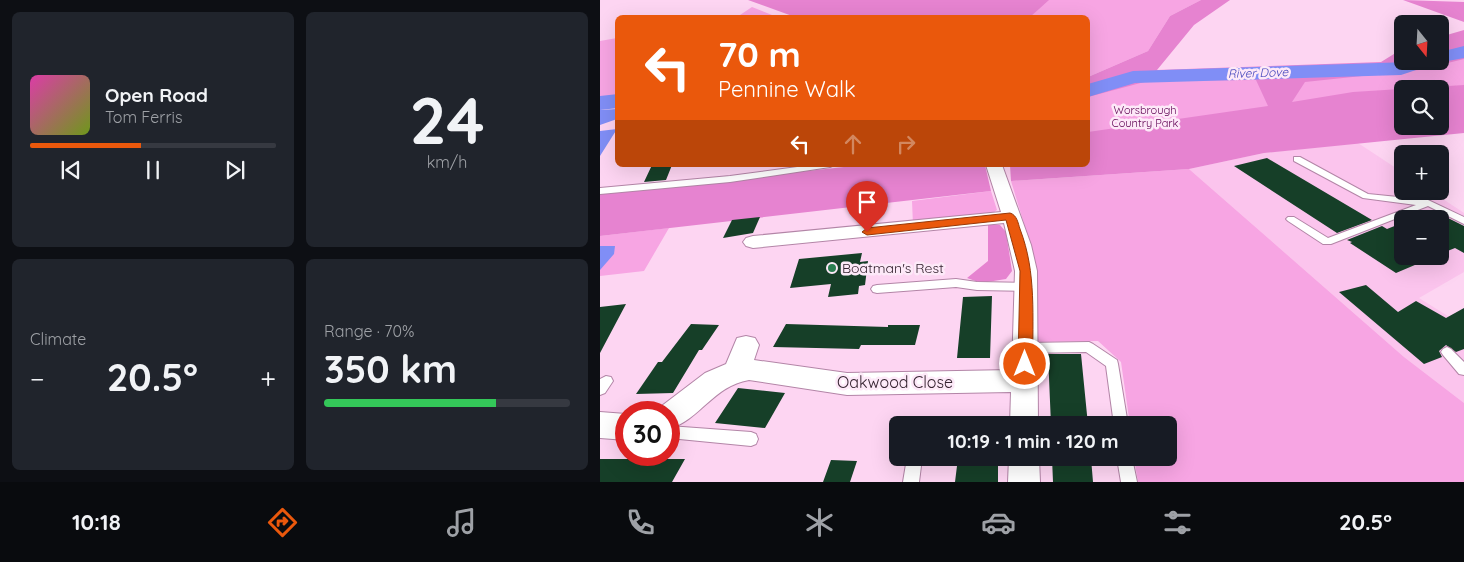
<!DOCTYPE html>
<html lang="en">
<head>
<meta charset="utf-8">
<style>
	body { margin:0; font-family:Quicksand,sans-serif; background:#20242c; color:#f1f3f6; height:100vh; display:flex; flex-direction:column; font-size:19px; white-space:nowrap }
	* { box-sizing:border-box; margin:0 }
	p { font-size:16px; color:#9ea1a6 }
	.icon { flex:none; width:28px; height:28px; fill:none; stroke:currentColor; stroke-width:2; stroke-linecap:round; stroke-linejoin:round }
	.map { position:relative; flex:1; overflow:hidden }
	.side { display:flex; flex-direction:column; gap:12px; padding:12px; background:#0d0f14; width:600px }
	.side>* { flex:none }
	.hud { position:absolute; left:15px; top:15px; width:475px; height:152px; border-radius:8px; box-shadow:0 5px 20px #0002; background:#ea580c; color:#fff; overflow:hidden }
	.needle { width:32px; rotate:162deg }
	.buttons { position:absolute; left:794px; top:15px; display:grid; gap:10px }
	.buttons a { display:grid; place-items:center; width:55px; height:55px; border-radius:8px; background:#171b24; box-shadow:0 5px 20px #0002; font-size:25px }
	.speed { position:absolute; left:15px; top:401px; display:flex; gap:10px; font-size:25px; font-weight:700; text-align:center }
	.speed>* { display:grid; place-content:center; width:65px; height:65px; border-radius:50%; background:#171b24; box-shadow:0 5px 20px #0002; line-height:1 }
	.speed .limit { border:8px solid #d22; background:#fff; color:#111 }
	.pin { position:absolute; display:grid; place-items:center; width:42px; height:42px; color:#fff; margin:-51px -21px; border-radius:50% 50% 50% 0; rotate:-45deg; box-shadow:0 0 5px #0007 }
	.pin .icon { rotate:45deg }
	.me { position:absolute; width:55px; margin:-28px; rotate:0deg; stroke-linejoin:round; filter:drop-shadow(0 0 4px #0008) }
	.turn { display:flex; align-items:center; gap:18px; height:105px; padding:0 20px; font-size:22px }
	.turn .icon { width:65px; height:65px; stroke-width:2.5 }
	.turn b { display:block; font-size:35px; line-height:42px }
	.lanes { display:flex; align-items:center; height:48px; padding:0 20px; background:#0003; justify-content:center; gap:25px; direction:ltr }
	.lanes .off { opacity:.35 }
	.big { font-size:38px; font-weight:700; line-height:1.1 }
	.side .tile { flex:1; display:flex; flex-direction:column; justify-content:center; gap:8px; min-width:0; padding:0 18px; border-radius:8px; background:#20242c }
	.side .dial { align-items:center; gap:0 }
	.dial b { font-size:65px; line-height:1 }
	.song { display:flex; align-items:center; gap:15px }
	.cover { width:60px; height:60px; border-radius:8px; background:linear-gradient(135deg,hsl(320 70% 55%),hsl(80 70% 35%)) }
	.played { height:5px; border-radius:2px; background:linear-gradient(90deg,#ea580c 45%,#363941 45%) }
	.keys { display:flex; justify-content:space-around; direction:ltr }
	.heat { display:flex; justify-content:space-between; align-items:center; font-size:28px; direction:ltr }
	.charge { height:8px; border-radius:4px; background:linear-gradient(90deg,#34c759 70%,#363941 0) }
	.side .tiles { flex:1; display:grid; gap:12px; grid-template-columns:repeat(2,1fr) }
	.trip { position:absolute; left:289px; top:416px; width:288px; height:50px; border-radius:8px; background:#171b24; box-shadow:0 5px 20px #0002; font-weight:700; line-height:50px; text-align:center }
	.dock { display:flex; height:80px; justify-content:space-around; align-items:center; background:#090b0e; color:#9ea1a6 }
	.dock .icon { width:35px; height:35px }
	.dock .active { color:#ea580c }
	.dock b { font-size:22px; color:#f1f3f6 }
	main { display:flex; flex:1; min-height:0 }
	.map>svg:first-child { display:block }
</style>
</head>
<body>
<main>
<section class="side">
<div class="tiles">
<div class="tile">
<div class="song"><i class="cover"></i><div><b>Open Road</b><p>Tom Ferris</p></div></div>
<div class="played"></div>
<div class="keys"><svg class="icon" aria-label="previous" viewBox="0 0 24 24"><path d="M18 5L8 12l10 7zM5 5v14"/></svg><svg class="icon" aria-label="pause" viewBox="0 0 24 24"><path d="M8 5v14M16 5v14"/></svg><svg class="icon" aria-label="next" viewBox="0 0 24 24"><path d="M6 5l10 7-10 7zM19 5v14"/></svg></div>
</div>
<div class="tile dial"><b>24</b><p>km/h</p></div>
<div class="tile"><p>Climate</p>
<div class="heat"><a>−</a><b class="big">20.5°</b><a>+</a></div>
</div>
<div class="tile"><p>Range · 70%</p><b class="big">350 km</b><div class="charge"></div></div>
</div>
</section>
<div class="map">
<svg width="864" height="482" viewBox="0 0 864 482">
	<rect width="100%" height="100%" fill="#fdd5f2"/>
	<!-- built -->
	<path fill="#fbc4ed" fill-rule="evenodd" d="M758,143L802,172V191H831L864,213V272L819,298L864,326V403L804,357L589,169L664,153ZM802,219H840V256H802Z"/>
	<!-- green -->
	<path fill="#f7a5e3" d="M447,0H601L570,16L548,51L488,77V18H429Z
		M152,7L177,17H127L140,15Z
		M17,38V104L0,106V41Z
		M864,52V119L840,89H802L488,159V91L533,77L840,61Z
		M589,169L804,357L864,403V482H538L534,458H568V425H530L521,362L498,341L436,342L434,257L411,181Z
		M391,191L397,210L388,216L313,225L312,201Z
		M69,228L44,271L0,276V236Z"/>
	<!-- forest -->
	<path fill="#e683d0" fill-rule="evenodd" d="M148,0H449L429,18L195,17Z
		M601,0H630L594,25L557,70L781,62L802,49V61H840V37L864,30V59L819,70L705,82L692,102L753,92L864,85V133L664,153L589,169L411,181L410,165H488V132L668,106L656,80L548,81L488,97V77L548,51L570,16ZM802,89H840V126H802Z
		M803,0L864,2V22Z
		M262,165H385L391,191L0,236V194Z
		M388,224L400,225L406,232L412,271L406,279L381,283L367,278L388,261Z"/>
	<!-- water -->
	<path fill="#808ef6" d="M17,109V119L0,125V110Z
		M17,129L0,156V131Z
		M0,246H15L14,254L0,270Z"/>
	<g fill="none" stroke-linecap="round" stroke-linejoin="round">
		<!-- river -->
		<path fill="#808ef6" fill-rule="evenodd" d="M864,46V58L837,63L801,75L535,83L488,97V84L533,71L840,61V52Z
			M18,94V108L0,110V96Z"/>
	</g>
	<!-- building -->
	<path fill="#163f28" d="M667,158L772,220L737,233L634,166Z
		M52,165H72L66,180L44,182Z
		M840,214L864,226V253L855,248L840,254Z
		M160,217L153,233L123,238L132,220Z
		M802,223V256H836L796,273L750,243L752,242L747,240L782,226L787,229Z
		M262,253L260,262L268,261L265,285L259,286L258,294L228,297L231,284L190,288L199,259Z
		M766,285L798,312L816,301L846,318L864,308V349L856,352L846,345L839,351L842,357L824,364L739,292Z
		M392,296L390,358H357L363,297Z
		M26,304L0,353V307Z
		M91,324L119,325L102,350H99L73,393L36,394L58,362H62Z
		M186,324L288,327V325H320L315,345H261L259,349L173,347Z
		M448,354H481L488,425H451Z
		M138,388L185,393L165,428L115,423Z
		M358,458H398V482H355Z
		M452,458H491L493,482H453Z
		M0,459H85L72,482H0Z
		M231,460L257,461L250,482H223Z"/>
	<g fill="none" stroke-linecap="round" stroke-linejoin="round">
		<defs>
			<path id="lane" d="M694,157H700L768,194L828,200L864,217V224L828,206L731,244H723L688,221L686,219L688,217H694L728,238L816,205L763,198L694,161Z
				M212,165H234L230,167L130,182L0,194V188L130,176Z
				M356,279L377,282L426,283L430,284L432,287L430,290L426,291L377,290L356,287L277,293L273,292L271,289L273,286L277,285Z
				M489,342L493,344L517,360L518,364L528,425H514L506,366L486,352L425,353L421,351L419,348L421,345L425,343Z
				M847,347L851,349L864,362V375L859,374L843,355L841,352L843,349Z
				M6,376L11,377L13,381L5,393L0,395V379Z
				M69,426L151,432L156,434L158,439L156,444L151,446L69,438Z
				M307,458H322L319,482H303Z
				M517,458H532L537,482H521Z"/>
			<path id="street" d="M386,165H402L431,245L437,271L438,425H410L411,392L247,395L149,380C113,386 101,419 69,429V412H57L59,408L105,373L126,364L137,338L146,336L155,338L159,345L154,360L247,373L412,370L415,271L404,223L153,248L146,246L143,242L146,238L153,236L401,212Z
				M0,412L26,414V440L0,438Z
				M409,458H439L440,482H408Z"/>
		</defs>
		<!-- lane casing -->
		<use href="#lane" stroke="#b385a7" stroke-width="2"/>
		<!-- street casing -->
		<use href="#street" stroke="#b385a7" stroke-width="2"/>
		<!-- lane -->
		<use href="#lane" fill="#fff" fill-rule="evenodd"/>
		<!-- street -->
		<use href="#street" fill="#fff" fill-rule="evenodd"/>
	</g>
	<!-- route -->
	<path fill="#ea580c" stroke="#983908" d="M410,213C417,215 418,223 420,229C437,273 432,318 433,364L430,369H420L418,364L420,271L406,220L267,235L262,232L267,228Z"/>
	<!-- markers -->
	<circle fill="#2b7e51" stroke="#fde9f8" stroke-width="2" cx="232" cy="268" r="5"/>
	<g text-anchor="middle" stroke-width="5" stroke-linejoin="round" paint-order="stroke">
		<!-- far-park labels -->
		<g font-size="11" fill="#5f0052" stroke="#fde9f8">
			<text x="545" y="114">Worsbrough<tspan x="545" dy="13">Country Park</tspan></text>
		</g>
		<!-- far-water labels -->
		<g font-size="12" font-style="italic" fill="#4143bb" stroke="#fde9f8">
			<text transform="translate(658 73) rotate(-2)" y="4">River Dove</text>
		</g>
		<!-- poi labels -->
		<g font-size="14" fill="#352330" stroke="#fde9f8" text-anchor="start">
			<text x="242" y="273">Boatman's Rest</text>
		</g>
		<!-- near-street labels -->
		<g font-size="16" fill="#352330" stroke="#fde9f8">
			<text x="295" y="388">Oakwood Close</text>
		</g>
	</g>
</svg>
<div class="buttons">
<a><svg class="needle" viewBox="-14 -14 28 28"><path d="M0-13l5 13h-10z" fill="#e53935"/><path d="M0 13l5-13h-10z" fill="#9ea1a6"/></svg></a>
<a><svg class="icon" aria-label="search" viewBox="0 0 24 24"><circle cx="10" cy="10" r="6"/><path d="M15 15l6 6"/></svg></a>
<a>+</a>
<a>−</a>
</div>
<div class="speed"><div class="limit">30</div></div>
<div class="pin" style="left:267px;top:232px;background:#d93025"><svg class="icon" aria-label="arrive" viewBox="0 0 24 24"><path d="M6 21V4h12l-3 4 3 4H6"/></svg></div>
<svg class="me" style="left:425px;top:364px" viewBox="-20 -20 40 40"><circle r="17" fill="#ea580c" stroke="#fff" stroke-width="3"/><path d="M0-11L8 9 0 5-8 9z" fill="#fff"/></svg>
<div class="trip">10:19 · 1 min · 120 m</div>
<div class="hud">
<div class="turn"><svg class="icon" aria-label="left" viewBox="0 0 24 24"><path d="M17 20v-9H6M10 6l-5 5 5 5"/></svg><div><b>70 m</b>Pennine Walk</div></div>
<div class="lanes"><svg class="icon" aria-label="left" viewBox="0 0 24 24"><path d="M17 20v-9H6M10 6l-5 5 5 5"/></svg><svg class="icon off" aria-label="ahead" viewBox="0 0 24 24"><path d="M12 20V5M6 11l6-6 6 6"/></svg><svg class="icon off" aria-label="right" viewBox="0 0 24 24"><path d="M7 20v-9h11M14 6l5 5-5 5"/></svg></div>
</div>
</div>
</main>
<nav class="dock">
<b>10:18</b>
<svg class="icon active" aria-label="directions" viewBox="0 0 24 24"><path d="M12 3l9 9-9 9-9-9zM9 14v-3h6M13 9l2 2-2 2"/></svg>
<svg class="icon" aria-label="music" viewBox="0 0 24 24"><path d="M9 18V5l10-2v13"/><circle cx="6" cy="18" r="3"/><circle cx="16" cy="16" r="3"/></svg>
<svg class="icon" aria-label="phone" viewBox="0 0 24 24"><path d="M5 4h4l2 5-3 2q2 4 5 5l2-3 5 2v4C11 20 4 13 5 4z"/></svg>
<svg class="icon" aria-label="climate" viewBox="0 0 24 24"><path d="M12 3v18M4 7l16 10M4 17L20 7"/></svg>
<svg class="icon" aria-label="car" viewBox="0 0 24 24"><path d="M5 17H2v-5l4-1 3-4h7l3 4 3 1v5h-3M9 17h6M6 11h13"/><circle cx="7" cy="17" r="2"/><circle cx="17" cy="17" r="2"/></svg>
<svg class="icon" aria-label="filters" viewBox="0 0 24 24"><path d="M4 7h16M4 17h16"/><circle cx="9" cy="7" r="2"/><circle cx="15" cy="17" r="2"/></svg>
<b>20.5°</b>
</nav>
</body>
</html>
